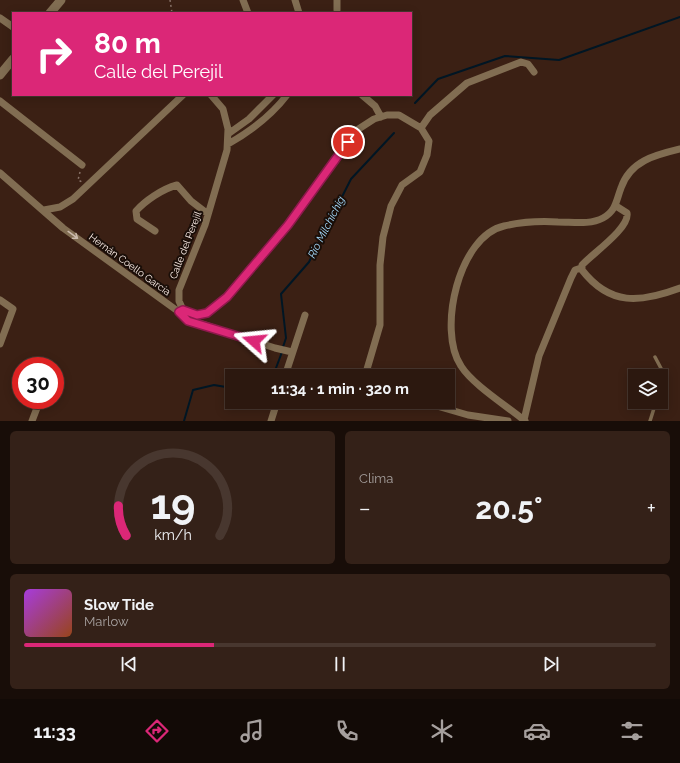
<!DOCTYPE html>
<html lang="es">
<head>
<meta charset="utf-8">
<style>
	body { margin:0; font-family:Raleway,sans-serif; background:#342118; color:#f1f3f6; height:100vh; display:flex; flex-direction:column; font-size:15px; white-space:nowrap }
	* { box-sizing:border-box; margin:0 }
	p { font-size:13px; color:#a6a09e }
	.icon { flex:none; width:22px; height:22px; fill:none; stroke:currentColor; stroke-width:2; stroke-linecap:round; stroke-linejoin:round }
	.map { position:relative; height:421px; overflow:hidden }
	.panel { display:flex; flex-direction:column; gap:10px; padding:10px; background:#180d08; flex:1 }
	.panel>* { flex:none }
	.top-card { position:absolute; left:12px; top:12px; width:400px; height:84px; border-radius:0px; box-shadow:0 2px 10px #0003,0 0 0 1px #48372f; background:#db2777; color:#fff; overflow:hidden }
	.fabs { position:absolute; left:628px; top:369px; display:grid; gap:8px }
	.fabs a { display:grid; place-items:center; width:40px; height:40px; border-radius:0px; background:#2c180f; box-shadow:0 2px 10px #0003,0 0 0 1px #48372f; font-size:20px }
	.speed { position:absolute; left:12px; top:357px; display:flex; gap:8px; font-size:20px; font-weight:700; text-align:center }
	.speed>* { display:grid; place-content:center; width:52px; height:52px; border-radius:50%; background:#2c180f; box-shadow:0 2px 10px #0003,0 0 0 1px #48372f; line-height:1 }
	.speed .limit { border:6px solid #d22; background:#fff; color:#111 }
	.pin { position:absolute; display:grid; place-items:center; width:34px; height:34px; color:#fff; margin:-17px; border:2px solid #fff; border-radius:50%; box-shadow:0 1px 4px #0007 }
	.me { position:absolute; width:44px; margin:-22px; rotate:288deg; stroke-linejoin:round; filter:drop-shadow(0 0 3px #0008) }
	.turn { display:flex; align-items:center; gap:14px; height:84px; padding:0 16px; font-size:18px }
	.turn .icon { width:52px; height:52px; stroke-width:2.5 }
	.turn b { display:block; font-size:28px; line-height:34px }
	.big { font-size:30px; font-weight:700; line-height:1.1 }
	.panel .tile { flex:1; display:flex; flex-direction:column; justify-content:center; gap:6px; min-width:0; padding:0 14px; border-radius:6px; background:#342118 }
	.panel .dial { align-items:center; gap:0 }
	.dial svg { height:104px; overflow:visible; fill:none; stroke:#48372f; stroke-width:7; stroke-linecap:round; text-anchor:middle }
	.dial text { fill:#f1f3f6; stroke:none }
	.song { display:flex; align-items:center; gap:12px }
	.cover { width:48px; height:48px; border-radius:6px; background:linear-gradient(135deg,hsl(280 70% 55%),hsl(20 70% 35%)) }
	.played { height:4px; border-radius:2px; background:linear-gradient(90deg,#db2777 30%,#48372f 30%) }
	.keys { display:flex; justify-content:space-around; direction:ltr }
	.heat { display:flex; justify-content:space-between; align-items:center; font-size:22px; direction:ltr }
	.panel .tiles { flex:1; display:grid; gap:10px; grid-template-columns:1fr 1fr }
	.tile:last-child { grid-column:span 2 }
	.trip { position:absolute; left:225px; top:369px; width:230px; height:40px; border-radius:0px; background:#2c180f; box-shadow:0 2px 10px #0003,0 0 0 1px #48372f; font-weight:700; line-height:40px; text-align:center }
	.menu { display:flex; height:64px; justify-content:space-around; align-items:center; background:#120a06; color:#a6a09e }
	.menu .icon { width:28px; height:28px }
	.menu .active { color:#db2777 }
	.menu b { font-size:18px; color:#f1f3f6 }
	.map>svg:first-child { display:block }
</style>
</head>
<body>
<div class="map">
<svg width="680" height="421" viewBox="0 0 680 421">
	<rect width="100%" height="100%" fill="#3b2014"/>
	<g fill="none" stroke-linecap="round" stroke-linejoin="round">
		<!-- stream -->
		<path stroke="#001624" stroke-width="2" d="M415,103L438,79L505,56L559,60L680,17
			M283,347L286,338L281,294L309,262L351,179L394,133
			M273,376L282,352
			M184,421L193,390L214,385L232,388"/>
		<!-- path -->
		<path stroke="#887268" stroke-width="1.5" stroke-dasharray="2 3" stroke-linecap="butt" d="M170,0L172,13
			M80,172L78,180L82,182"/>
		<!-- service -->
		<path stroke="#816d52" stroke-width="3.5" d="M655,357L664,374L661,385
			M650,421L656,402"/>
		<!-- minor -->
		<path stroke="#816d52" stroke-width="7" d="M243,0L248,13
			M295,0L299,13
			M337,0V10
			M0,18L13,27
			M211,95L223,109L228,129L227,150L205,225L179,290V301L183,310L197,315L211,311L227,297L260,259L287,225L357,130L374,119L387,115H399L421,128L429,141L427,155L420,172L402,185L391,206L383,237L380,265V325L365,376
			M362,95L375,106L381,117
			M0,101L82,165
			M421,128L430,115L467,83L521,62L528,64L534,72
			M228,134L249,119L273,95
			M228,144C251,131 271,116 287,95
			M0,173L63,228L179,312L184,318L275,348L292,352
			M616,206L627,213C630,228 592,254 582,265V270C610,306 640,303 680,288
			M44,210L60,207L73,199L183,95
			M155,231L137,219L136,211C145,201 162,189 177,185L191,201L208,214
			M0,300L13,309L0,344
			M285,376L305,315
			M423,402L468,415L508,421
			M524,420L539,356L571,278L575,270L581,268
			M32,421L40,400
			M271,421L277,402
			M525,421C507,406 473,385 461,366C437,330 459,236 504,226C521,222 541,221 558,222C573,222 590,225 603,218C616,211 616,201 621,188C630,161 655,155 680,149"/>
		<!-- tertiary -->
		<path stroke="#816d52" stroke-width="9" d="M50,13L61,0
			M0,75L13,59"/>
	</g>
	<!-- one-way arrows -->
	<defs><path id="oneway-shaft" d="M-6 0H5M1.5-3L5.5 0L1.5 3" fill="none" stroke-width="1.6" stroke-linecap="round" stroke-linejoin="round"/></defs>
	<use stroke="#cbbaac" href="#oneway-shaft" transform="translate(73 235) rotate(36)"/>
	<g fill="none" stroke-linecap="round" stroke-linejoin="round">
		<defs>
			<path id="route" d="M254,341L188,321L179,312L183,310L197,315L207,313L227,297L288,225L348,142"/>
		</defs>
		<!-- route casing -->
		<use href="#route" stroke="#8e194d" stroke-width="10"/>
		<!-- route -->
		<use href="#route" stroke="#db2777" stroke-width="7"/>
	</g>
	<g text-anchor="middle" stroke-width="4" stroke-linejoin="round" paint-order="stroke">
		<!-- street labels -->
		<g font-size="10" fill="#fdeee8" stroke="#1a0e08">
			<text transform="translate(185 245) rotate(-69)" y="4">Calle del Perejil</text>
			<text transform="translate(130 264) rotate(36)" y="4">Hernán Coello García</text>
		</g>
		<!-- water labels -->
		<g font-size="11" font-style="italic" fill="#a3d9fb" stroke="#1a0e08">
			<text transform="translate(326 227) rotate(-63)" y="4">Río Milchichig</text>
		</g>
	</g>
</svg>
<div class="fabs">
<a><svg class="icon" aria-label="layers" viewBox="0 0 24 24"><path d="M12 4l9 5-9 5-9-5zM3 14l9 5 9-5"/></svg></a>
</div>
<div class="speed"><div class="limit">30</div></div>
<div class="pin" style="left:348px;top:142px;background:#d93025"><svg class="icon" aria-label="arrive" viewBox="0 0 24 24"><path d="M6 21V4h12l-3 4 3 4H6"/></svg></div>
<svg class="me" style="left:254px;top:341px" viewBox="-20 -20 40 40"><path d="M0-17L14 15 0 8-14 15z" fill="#db2777" stroke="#fff" stroke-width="4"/></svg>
<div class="trip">11:34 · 1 min · 320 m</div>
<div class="top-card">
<div class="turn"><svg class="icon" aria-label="right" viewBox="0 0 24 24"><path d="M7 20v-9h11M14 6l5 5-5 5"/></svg><div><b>80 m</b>Calle del Perejil</div></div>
</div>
</div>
<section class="panel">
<div class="tiles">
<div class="tile dial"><svg viewBox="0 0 100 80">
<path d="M14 69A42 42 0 1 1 86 69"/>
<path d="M14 69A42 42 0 0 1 8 46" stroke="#db2777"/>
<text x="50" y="56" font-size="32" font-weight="700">19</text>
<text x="50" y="72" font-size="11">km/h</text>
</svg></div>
<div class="tile"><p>Clima</p>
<div class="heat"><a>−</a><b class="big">20.5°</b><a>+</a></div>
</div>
<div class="tile">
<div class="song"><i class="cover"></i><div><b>Slow Tide</b><p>Marlow</p></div></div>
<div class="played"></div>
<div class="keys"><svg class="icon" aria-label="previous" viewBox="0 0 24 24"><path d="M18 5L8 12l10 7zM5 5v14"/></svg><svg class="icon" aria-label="pause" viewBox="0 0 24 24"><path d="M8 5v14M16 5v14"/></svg><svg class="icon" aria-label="next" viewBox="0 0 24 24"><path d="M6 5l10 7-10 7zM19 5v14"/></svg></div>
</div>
</div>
</section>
<nav class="menu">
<b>11:33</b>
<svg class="icon active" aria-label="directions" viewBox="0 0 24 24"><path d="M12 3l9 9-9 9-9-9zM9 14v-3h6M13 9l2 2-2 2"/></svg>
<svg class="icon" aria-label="music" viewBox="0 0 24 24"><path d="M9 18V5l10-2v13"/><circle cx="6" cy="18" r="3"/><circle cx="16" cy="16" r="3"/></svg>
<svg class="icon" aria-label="phone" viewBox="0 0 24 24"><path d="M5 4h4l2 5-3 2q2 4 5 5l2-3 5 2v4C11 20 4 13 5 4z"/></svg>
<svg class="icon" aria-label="climate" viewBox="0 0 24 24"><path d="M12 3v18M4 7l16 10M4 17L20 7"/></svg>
<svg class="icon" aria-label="car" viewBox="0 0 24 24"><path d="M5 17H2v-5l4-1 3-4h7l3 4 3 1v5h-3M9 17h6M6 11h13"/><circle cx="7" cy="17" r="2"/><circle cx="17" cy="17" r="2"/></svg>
<svg class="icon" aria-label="filters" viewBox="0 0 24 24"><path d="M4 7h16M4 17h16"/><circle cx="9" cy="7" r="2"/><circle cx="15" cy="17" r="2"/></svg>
</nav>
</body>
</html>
